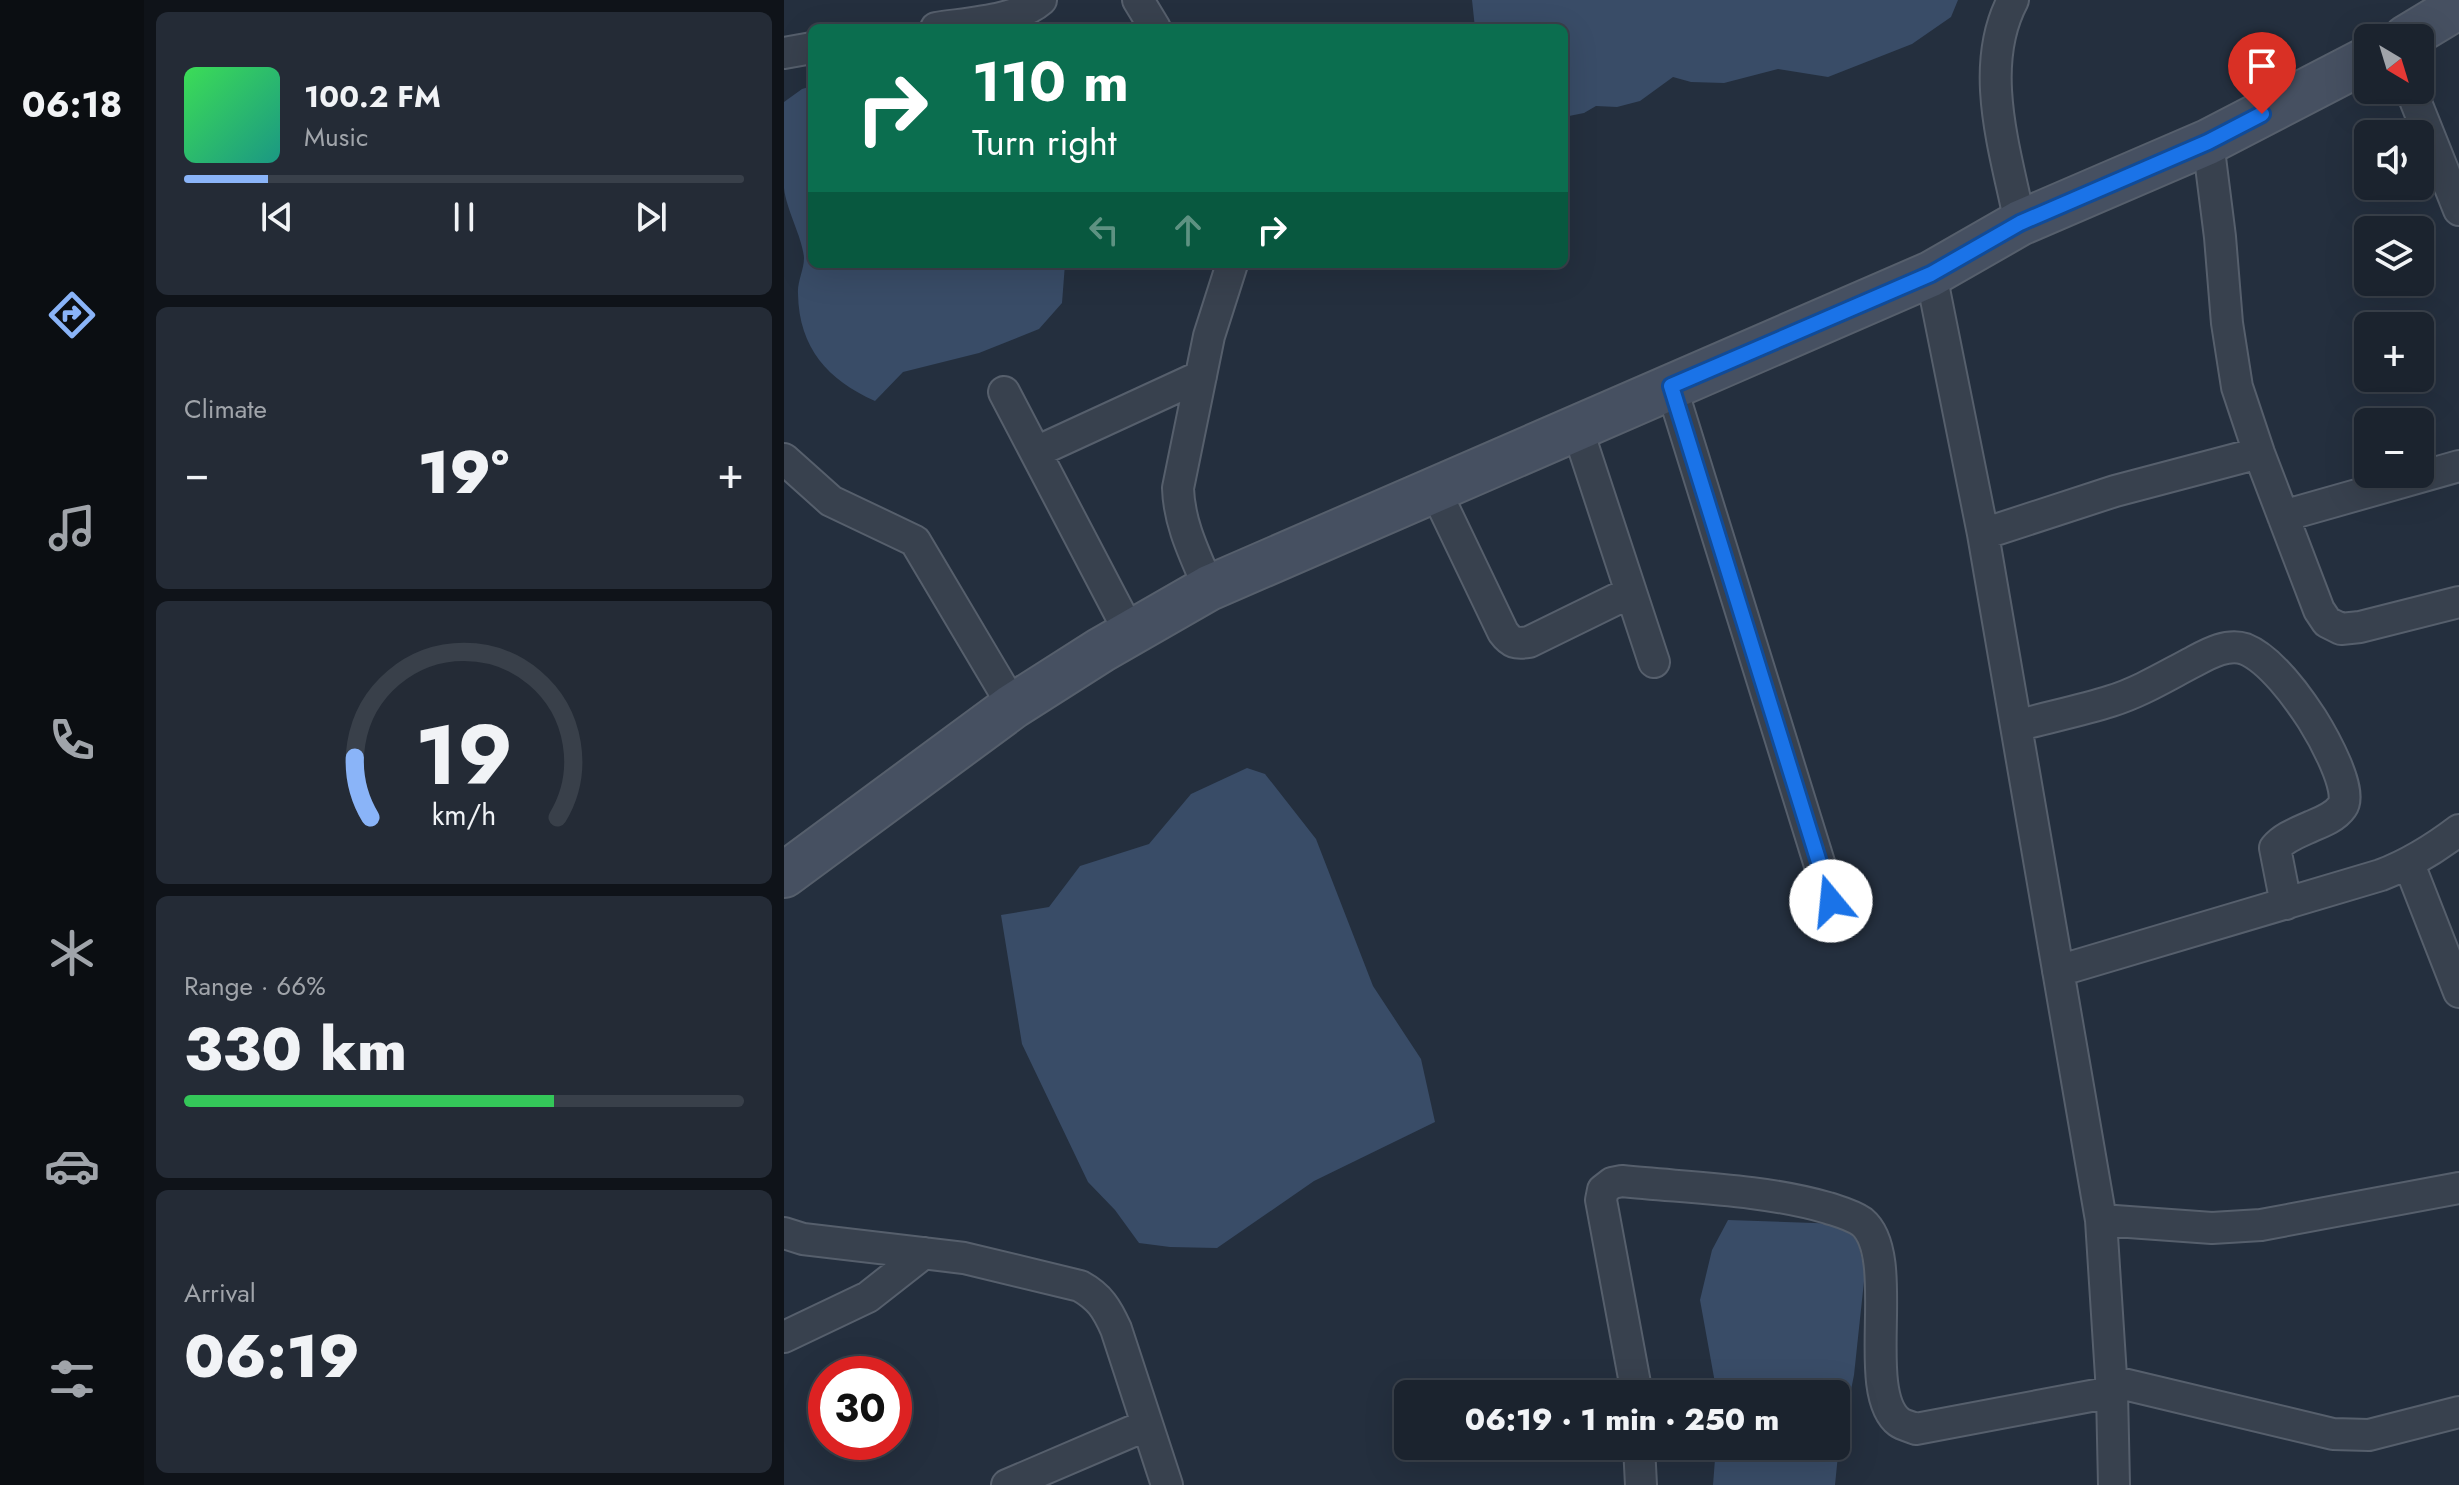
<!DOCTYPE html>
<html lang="en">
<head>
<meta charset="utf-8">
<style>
	body { margin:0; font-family:Jost,sans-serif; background:#242b36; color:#f1f3f6; height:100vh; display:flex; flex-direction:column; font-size:30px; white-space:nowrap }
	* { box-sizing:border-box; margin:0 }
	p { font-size:26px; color:#a0a4aa }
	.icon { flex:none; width:44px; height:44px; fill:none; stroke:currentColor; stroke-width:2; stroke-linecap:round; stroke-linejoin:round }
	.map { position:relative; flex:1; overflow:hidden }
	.details { display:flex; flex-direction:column; gap:12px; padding:12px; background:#0f1319; width:640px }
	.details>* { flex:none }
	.guide { position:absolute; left:24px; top:24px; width:760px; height:244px; border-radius:12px; box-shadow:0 8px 32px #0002,0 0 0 2px #39404a; background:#0b6e4f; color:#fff; overflow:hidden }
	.needle { width:52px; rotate:142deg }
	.controls { position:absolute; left:1570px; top:24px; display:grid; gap:16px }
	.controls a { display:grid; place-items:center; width:80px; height:80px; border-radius:12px; background:#1b232e; box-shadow:0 8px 32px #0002,0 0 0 2px #39404a; font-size:40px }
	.speed { position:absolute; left:24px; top:1356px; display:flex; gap:16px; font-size:40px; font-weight:700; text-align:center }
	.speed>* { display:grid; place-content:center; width:104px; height:104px; border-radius:50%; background:#1b232e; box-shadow:0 8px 32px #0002,0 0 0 2px #39404a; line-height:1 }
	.speed .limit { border:12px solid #d22; background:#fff; color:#111 }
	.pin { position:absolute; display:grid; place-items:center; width:68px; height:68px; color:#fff; margin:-82px -34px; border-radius:50% 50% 50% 0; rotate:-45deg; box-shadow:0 0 8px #0007 }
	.pin .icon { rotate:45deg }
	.me { position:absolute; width:88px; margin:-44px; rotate:343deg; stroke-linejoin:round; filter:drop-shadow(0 0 6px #0008) }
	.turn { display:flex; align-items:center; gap:28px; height:168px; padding:0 32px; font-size:36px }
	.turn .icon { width:104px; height:104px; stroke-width:2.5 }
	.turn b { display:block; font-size:56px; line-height:68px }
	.lanes { display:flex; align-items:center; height:76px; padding:0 32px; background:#0003; justify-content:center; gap:40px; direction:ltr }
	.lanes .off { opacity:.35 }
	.big { font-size:60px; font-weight:800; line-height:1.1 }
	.details .widget { flex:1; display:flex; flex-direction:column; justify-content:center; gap:12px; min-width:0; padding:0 28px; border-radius:12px; background:#242b36 }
	.details .dial { align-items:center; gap:0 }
	.dial svg { height:208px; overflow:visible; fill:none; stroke:#39404a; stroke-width:7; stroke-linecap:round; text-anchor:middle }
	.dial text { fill:#f1f3f6; stroke:none }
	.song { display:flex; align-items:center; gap:24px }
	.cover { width:96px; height:96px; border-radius:12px; background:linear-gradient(135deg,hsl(130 70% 55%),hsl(170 70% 35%)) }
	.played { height:8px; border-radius:4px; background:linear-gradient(90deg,#8ab4f8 15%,#39404a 15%) }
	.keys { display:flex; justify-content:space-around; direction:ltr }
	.heat { display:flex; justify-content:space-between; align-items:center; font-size:44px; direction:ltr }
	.charge { height:12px; border-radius:6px; background:linear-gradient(90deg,#34c759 66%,#39404a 0) }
	.trip { position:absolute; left:610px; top:1380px; width:456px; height:80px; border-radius:12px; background:#1b232e; box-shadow:0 8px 32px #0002,0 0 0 2px #39404a; font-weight:800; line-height:80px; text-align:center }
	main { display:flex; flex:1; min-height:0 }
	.tab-bar { display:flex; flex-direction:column; width:144px; justify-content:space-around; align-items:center; background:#0b0e12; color:#a0a4aa }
	.tab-bar .icon { width:56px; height:56px }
	.tab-bar .selected { color:#8ab4f8 }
	.tab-bar b { font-size:36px; color:#f1f3f6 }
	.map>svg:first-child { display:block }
</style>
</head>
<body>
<main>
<nav class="tab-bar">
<b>06:18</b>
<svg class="icon selected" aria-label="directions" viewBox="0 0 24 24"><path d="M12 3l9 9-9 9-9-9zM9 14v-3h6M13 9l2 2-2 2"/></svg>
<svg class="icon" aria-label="music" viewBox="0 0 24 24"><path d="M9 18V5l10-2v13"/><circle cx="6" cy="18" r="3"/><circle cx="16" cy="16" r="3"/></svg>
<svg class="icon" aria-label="phone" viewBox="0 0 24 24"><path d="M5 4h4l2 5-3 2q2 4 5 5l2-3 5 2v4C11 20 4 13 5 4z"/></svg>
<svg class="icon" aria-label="climate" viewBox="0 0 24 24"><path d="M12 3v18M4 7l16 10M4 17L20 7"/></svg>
<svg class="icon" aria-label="car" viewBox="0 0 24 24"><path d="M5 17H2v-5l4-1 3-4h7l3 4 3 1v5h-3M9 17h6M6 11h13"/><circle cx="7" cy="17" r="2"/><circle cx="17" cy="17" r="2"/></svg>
<svg class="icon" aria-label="filters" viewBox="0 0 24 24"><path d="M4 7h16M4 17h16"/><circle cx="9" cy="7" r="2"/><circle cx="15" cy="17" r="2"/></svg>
</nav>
<section class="details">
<div class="widget">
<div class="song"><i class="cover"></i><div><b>100.2 FM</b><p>Music</p></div></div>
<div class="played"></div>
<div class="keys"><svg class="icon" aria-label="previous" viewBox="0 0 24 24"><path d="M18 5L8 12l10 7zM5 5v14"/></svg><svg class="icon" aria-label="pause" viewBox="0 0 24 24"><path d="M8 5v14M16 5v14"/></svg><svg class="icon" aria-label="next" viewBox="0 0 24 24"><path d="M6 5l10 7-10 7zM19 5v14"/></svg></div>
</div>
<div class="widget"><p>Climate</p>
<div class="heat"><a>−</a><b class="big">19°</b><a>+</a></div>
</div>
<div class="widget dial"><svg viewBox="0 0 100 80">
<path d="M14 69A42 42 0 1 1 86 69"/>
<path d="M14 69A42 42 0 0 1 8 46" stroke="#8ab4f8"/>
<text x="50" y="56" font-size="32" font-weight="700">19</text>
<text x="50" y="72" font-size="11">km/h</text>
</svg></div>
<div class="widget"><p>Range · 66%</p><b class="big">330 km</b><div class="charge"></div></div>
<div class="widget"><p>Arrival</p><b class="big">06:19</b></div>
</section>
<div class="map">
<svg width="1675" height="1485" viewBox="0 0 1675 1485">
	<rect width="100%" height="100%" fill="#242f3e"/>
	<!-- water -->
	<path fill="#394c67" d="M688,0H1174L1167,17L1128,44L1044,77L994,69L940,83L907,82L889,77L856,101L833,107L812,106L800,113L780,117V28H691Z
		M28,86V264H281L278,303L255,329L195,353L119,372L91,401C44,380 15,348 14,294C13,282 20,270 20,258C19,239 2,209 0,188C0,160 0,130 0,102L18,89Z
		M463,768L481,774L532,839L589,986L637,1059L651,1122L530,1181L433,1248L386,1247L355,1243L331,1210L304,1182L238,1044L217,915L265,907L296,866L365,844L407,794Z
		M944,1220L1058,1224L1074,1242L1081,1272L1070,1375L1054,1455L1051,1485H929L932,1446H1052V1394H933L916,1300L928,1250Z"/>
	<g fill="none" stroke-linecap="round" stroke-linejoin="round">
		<defs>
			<path id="street" d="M354,0L371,28
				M1229,0C1193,68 1222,152 1236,223
				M152,28C183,23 233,21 257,0
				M0,53L28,48
				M1627,90L1675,210
				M1424,142L1436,237L1443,323L1453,387L1475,453L1535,610L1543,622L1557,629L1576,627L1675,602
				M1147,274L1199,534L1317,1220L1328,1392L1330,1485
				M887,386L1047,901
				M220,392L346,633
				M793,428L870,662
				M252,452L417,376
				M0,459L47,501L131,541L229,706
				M651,490L719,632C727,643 732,644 745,642L847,592
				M1499,516L1675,466
				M1199,534L1331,491L1475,453
				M425,588C411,555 395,524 394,488L425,336L448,264
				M1232,726C1264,717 1296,711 1327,701C1356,692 1382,676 1409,662C1424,654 1443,643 1461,649C1486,659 1513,696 1528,719C1538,735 1570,791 1558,807C1551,817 1538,822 1528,826C1515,832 1500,837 1491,848L1502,904
				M1625,864L1675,992
				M1274,971L1597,875C1626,864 1650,849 1675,830
				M1317,1220L1428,1228L1477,1225L1675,1188
				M0,1233L19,1239L180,1258L296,1286C316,1297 323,1309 332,1329L383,1485
				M0,1337L84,1297L140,1253
				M1327,1381L1549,1434L1585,1435L1675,1412
				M853,1394L817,1200L819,1190L828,1183L838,1181C906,1188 978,1189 1044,1208C1056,1212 1068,1215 1078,1222C1119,1256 1075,1391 1115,1422C1119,1425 1127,1427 1132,1429L1328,1392
				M855,1446L857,1485
				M223,1485L363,1425"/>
			<path id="secondary" d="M1622,38L1675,6
				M0,875L229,706L317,650L425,588L1147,274L1236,223L1424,142L1584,59"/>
		</defs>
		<!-- street casing -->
		<use href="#street" stroke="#565f6c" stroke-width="34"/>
		<!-- secondary casing -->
		<use href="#secondary" stroke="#565f6c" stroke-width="48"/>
		<!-- street -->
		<use href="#street" stroke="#38414e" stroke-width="30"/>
		<!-- secondary -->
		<use href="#secondary" stroke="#465061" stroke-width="44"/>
	</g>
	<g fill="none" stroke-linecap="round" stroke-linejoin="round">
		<defs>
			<path id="route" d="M1047,901L887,386L1147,274L1236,223L1424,142L1478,114"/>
		</defs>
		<!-- route casing -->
		<use href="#route" stroke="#114b97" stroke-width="20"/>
		<!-- route -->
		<use href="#route" stroke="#1a73e8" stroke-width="14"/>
	</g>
</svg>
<div class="controls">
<a><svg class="needle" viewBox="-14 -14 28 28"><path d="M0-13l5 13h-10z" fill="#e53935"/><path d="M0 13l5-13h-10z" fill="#a0a4aa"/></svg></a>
<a><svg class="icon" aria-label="sound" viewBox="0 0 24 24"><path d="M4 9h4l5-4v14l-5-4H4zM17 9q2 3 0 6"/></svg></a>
<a><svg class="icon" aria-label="layers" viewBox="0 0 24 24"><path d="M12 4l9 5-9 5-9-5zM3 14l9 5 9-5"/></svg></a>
<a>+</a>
<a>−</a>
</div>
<div class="speed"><div class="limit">30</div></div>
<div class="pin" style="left:1478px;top:114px;background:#d93025"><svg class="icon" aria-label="arrive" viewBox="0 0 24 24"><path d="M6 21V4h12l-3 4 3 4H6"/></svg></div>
<svg class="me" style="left:1047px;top:901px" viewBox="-20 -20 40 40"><circle r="19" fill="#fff"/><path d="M0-13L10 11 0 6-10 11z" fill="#1a73e8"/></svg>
<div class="trip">06:19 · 1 min · 250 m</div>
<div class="guide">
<div class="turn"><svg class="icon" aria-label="right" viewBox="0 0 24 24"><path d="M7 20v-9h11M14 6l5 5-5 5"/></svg><div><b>110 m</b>Turn right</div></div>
<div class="lanes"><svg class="icon off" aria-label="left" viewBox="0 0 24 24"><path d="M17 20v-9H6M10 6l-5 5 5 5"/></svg><svg class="icon off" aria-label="ahead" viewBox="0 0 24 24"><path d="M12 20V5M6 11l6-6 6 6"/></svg><svg class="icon" aria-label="right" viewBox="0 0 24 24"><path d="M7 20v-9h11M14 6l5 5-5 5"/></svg></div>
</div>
</div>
</main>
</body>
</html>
